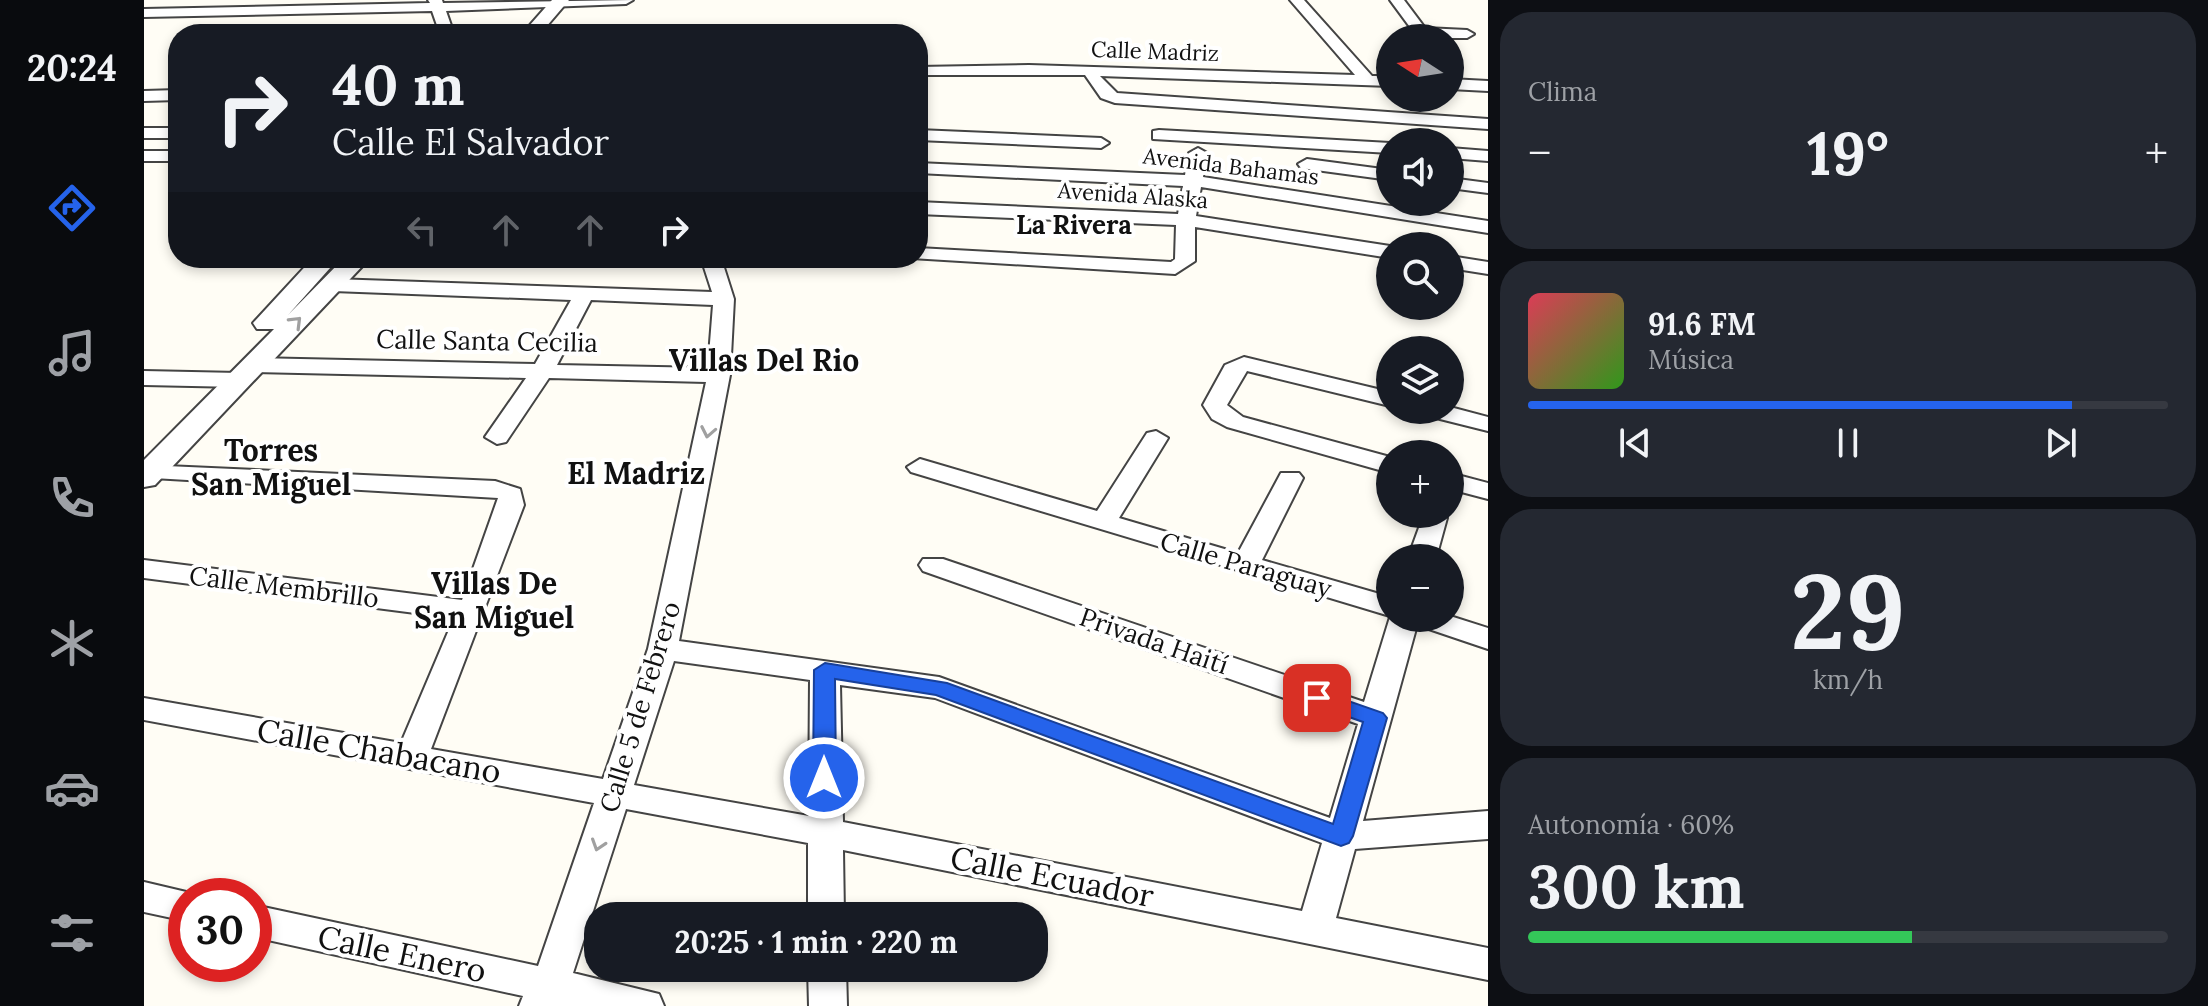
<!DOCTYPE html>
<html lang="es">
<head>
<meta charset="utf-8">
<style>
	body { margin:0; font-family:Lora,serif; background:#242831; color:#f1f3f6; height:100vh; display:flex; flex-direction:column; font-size:30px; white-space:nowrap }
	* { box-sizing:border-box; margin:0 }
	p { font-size:26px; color:#9ea1a6 }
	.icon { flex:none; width:44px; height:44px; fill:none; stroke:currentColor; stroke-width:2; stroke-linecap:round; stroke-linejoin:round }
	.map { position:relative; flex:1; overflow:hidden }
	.drawer { display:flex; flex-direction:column; gap:12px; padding:12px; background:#0d0f14; width:720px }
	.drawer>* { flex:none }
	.hud { position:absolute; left:24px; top:24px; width:760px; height:244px; border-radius:32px; box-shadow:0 4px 12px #0003; background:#171b24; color:#f1f3f6; overflow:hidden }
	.needle { width:52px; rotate:282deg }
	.tools { position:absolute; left:1232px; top:24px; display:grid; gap:16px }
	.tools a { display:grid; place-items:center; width:88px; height:88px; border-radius:50%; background:#171b24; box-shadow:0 4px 12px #0003; font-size:40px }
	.speed { position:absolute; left:24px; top:878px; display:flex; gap:16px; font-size:40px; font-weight:700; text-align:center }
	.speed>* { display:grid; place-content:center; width:104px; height:104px; border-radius:50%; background:#171b24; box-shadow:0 4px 12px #0003; line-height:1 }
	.speed .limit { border:12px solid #d22; background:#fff; color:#111 }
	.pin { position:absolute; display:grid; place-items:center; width:68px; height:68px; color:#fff; margin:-34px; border-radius:16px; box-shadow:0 4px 12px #0006 }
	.me { position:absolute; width:88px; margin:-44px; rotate:0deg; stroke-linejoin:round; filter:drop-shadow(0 0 6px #0008) }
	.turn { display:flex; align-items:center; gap:28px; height:168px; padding:0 32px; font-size:36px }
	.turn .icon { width:104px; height:104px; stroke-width:2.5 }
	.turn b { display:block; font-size:56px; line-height:68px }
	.lanes { display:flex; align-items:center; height:76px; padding:0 32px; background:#0003; justify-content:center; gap:40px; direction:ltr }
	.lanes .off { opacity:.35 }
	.big { font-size:60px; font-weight:700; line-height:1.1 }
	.drawer .widget { flex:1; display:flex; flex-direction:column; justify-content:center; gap:12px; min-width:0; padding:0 28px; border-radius:32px; background:#242831 }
	.drawer .dial { align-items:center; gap:0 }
	.dial b { font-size:104px; line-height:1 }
	.song { display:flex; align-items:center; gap:24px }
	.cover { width:96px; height:96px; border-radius:12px; background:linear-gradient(135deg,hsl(350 70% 55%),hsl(110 70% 35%)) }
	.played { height:8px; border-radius:4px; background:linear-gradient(90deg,#2563eb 85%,#363941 85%) }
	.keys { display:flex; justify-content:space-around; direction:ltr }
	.heat { display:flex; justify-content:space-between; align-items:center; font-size:44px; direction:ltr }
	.charge { height:12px; border-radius:6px; background:linear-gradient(90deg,#34c759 60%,#363941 0) }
	.trip { position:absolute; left:440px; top:902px; width:464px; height:80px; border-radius:32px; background:#171b24; box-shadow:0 4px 12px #0003; font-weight:700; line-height:80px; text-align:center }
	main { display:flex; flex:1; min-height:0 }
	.tab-bar { display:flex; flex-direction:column; width:144px; justify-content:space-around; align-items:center; background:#090b0e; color:#9ea1a6 }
	.tab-bar .icon { width:56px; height:56px }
	.tab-bar .selected { color:#2563eb }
	.tab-bar b { font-size:36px; color:#f1f3f6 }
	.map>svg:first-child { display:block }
</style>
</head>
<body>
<main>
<nav class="tab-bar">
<b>20:24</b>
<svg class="icon selected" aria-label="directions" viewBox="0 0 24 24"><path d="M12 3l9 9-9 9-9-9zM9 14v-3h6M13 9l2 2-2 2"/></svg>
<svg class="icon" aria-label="music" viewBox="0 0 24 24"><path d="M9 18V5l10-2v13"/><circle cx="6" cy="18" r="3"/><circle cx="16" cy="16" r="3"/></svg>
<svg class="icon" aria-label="phone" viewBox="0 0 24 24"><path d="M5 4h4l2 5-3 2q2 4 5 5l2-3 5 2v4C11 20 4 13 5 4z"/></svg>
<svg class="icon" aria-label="climate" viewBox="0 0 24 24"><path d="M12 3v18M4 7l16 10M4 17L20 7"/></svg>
<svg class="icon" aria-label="car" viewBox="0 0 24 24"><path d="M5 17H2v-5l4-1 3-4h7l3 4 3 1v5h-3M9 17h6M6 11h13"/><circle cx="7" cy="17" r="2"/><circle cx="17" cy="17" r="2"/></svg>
<svg class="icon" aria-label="filters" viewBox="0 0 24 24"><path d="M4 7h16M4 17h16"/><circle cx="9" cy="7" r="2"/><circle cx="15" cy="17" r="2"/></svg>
</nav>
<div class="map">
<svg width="1344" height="1006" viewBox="0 0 1344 1006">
	<rect width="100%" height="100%" fill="#fffdf5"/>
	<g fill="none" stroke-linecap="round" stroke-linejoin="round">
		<defs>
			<path id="minor" d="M284,0H298L299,3L489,0L482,4L302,11L310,34H296L288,11L0,17V9L286,3Z
				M1146,0H1160L1228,76H1246V86L956,76L973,93L1344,119V129L971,103L957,98L941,75H774V67L885,65L1211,75Z
				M1246,0H1260L1281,28L1323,30L1330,34L1323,38H1274Z
				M1306,79L1344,81V91L1306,89Z
				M34,90V100L0,101V91Z
				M0,128H34V138H0Z
				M774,130L957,138L965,143L957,148L774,140Z
				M1015,130L1246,143V153L1009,139V131Z
				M1054,148L1063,153L1059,177L1344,221V233L1057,187L1052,216L1246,246V258L1051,227V261L1031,274L767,258H774V248L1027,262L1031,259L1032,225L774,214V202L1034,214L1039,186L774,173V163L1041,175L1045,153Z
				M1306,148L1344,151V161L1306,158Z
				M0,151H34V161H0Z
				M1163,159L1246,170V180L1157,168L1154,164Z
				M1306,178L1344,183V193L1306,188Z
				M1306,256L1344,262V274L1306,268Z
				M557,258H577L590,299L586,375L535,641L795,677L1186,818L1214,724L779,571L775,565L779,559H799L1220,702L1246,617L1306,616L1344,628V649L1273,625L1219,821L1344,811V839L1211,849L1192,918L1344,948V980L699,850L700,916H664V843L482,809L429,973L515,994L520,1006H375L379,996L110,937V905L394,966L450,803L0,720V698L257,743L310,618L0,578V560L318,600L354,498L9,478L0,475V465L351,481L376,489L380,505L287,749L459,779L504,649L562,382L405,378L362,442L353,444L341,437L382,378L109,372L98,365L109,358L391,364L427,300L189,291L179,285L189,279L568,292ZM447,300L569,305L564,368L413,365ZM530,661L666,680L665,816L490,785ZM696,685L791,698L1178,843L1158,911L699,822Z
				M1100,357L1246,392V406L1103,371L1083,405L1099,417L1246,457V473L1083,427L1068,419L1059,405L1081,365Z
				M0,371L95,373L106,380L95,387L0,385Z
				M1306,407L1344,417V431L1280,415L1276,410Z
				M1012,431L1024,438L975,518L1094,553L1137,473H1155L1159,478L1118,560L1246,597V616L767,472L763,467L776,459L953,511L1003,433Z
				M1306,473L1344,483V499L1306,489Z
				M1280,514H1300L1303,518L1292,558H1264Z
				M0,882L55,895L42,896V921L0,912Z
				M664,968H702L703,1006H665Z"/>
			<path id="tertiary" d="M408,0H425L396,34H378Z
				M169,258H195L144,315L200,258H226L11,485L0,487V460L130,329H113L109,323Z"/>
		</defs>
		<!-- minor casing -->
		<use href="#minor" stroke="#444" stroke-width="4"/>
		<!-- tertiary casing -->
		<use href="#tertiary" stroke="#444" stroke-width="4"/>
		<!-- minor -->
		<use href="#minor" fill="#fff" fill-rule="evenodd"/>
		<!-- tertiary -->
		<use href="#tertiary" fill="#fff" fill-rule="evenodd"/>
	</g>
	<!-- one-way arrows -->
	<defs><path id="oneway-chevron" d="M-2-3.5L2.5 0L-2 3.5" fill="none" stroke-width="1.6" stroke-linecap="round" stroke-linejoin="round" transform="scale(2)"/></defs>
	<g stroke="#a0a0a0">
		<use href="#oneway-chevron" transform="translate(152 322) rotate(-45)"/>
		<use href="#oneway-chevron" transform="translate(564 432) rotate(101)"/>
		<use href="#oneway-chevron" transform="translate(454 845) rotate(108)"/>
	</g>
	<!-- route -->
	<path fill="#2563eb" stroke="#184099" stroke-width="2" d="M681,663L803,683L1189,824L1219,722L1165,703L1162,698L1173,690L1239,713L1243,718L1209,836L1205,843L1197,846L792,695L691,679L692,778L689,784H672L669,778L670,670Z"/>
	<g text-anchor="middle" stroke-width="8" stroke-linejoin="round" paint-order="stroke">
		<!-- far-street labels -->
		<g font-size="22" fill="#111" stroke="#fff">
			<text transform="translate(1011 51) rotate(2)" y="8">Calle Madriz</text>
			<text transform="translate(1087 166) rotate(7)" y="8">Avenida Bahamas</text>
			<text transform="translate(989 195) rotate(4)" y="8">Avenida Alaska</text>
		</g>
		<!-- far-quarter labels -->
		<g font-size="26" font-weight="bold" fill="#111" stroke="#fff">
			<text x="930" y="234">La Rivera</text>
		</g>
		<!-- street labels -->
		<g font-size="26" fill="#111" stroke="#fff">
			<text transform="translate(343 341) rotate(1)" y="9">Calle Santa Cecilia</text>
			<text transform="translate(1102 565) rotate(16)" y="9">Calle Paraguay</text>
			<text transform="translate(140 587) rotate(7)" y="9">Calle Membrillo</text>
			<text transform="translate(1010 641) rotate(19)" y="9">Privada Haití</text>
			<text transform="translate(496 707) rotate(-73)" y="9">Calle 5 de Febrero</text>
		</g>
		<!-- quarter labels -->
		<g font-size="30" font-weight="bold" fill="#111" stroke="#fff">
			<text x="620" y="371">Villas Del Rio</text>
			<text x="127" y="461">Torres<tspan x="127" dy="34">San Miguel</tspan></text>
			<text x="492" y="484">El Madriz</text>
			<text x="350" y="594">Villas De<tspan x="350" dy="34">San Miguel</tspan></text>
		</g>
		<!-- near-street labels -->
		<g font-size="32" fill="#111" stroke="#fff">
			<text transform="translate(235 751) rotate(10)" y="11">Calle Chabacano</text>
			<text transform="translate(908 877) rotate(11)" y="11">Calle Ecuador</text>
			<text transform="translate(258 954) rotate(12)" y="11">Calle Enero</text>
		</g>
	</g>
</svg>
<div class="tools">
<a><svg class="needle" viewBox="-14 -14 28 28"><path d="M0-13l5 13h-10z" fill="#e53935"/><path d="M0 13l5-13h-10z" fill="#9ea1a6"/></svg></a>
<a><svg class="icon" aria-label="sound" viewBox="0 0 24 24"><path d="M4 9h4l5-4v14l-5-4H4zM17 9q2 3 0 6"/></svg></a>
<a><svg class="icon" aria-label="search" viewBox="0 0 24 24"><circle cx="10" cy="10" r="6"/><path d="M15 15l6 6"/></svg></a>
<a><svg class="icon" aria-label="layers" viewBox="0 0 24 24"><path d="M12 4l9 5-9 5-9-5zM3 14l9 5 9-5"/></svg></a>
<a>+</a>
<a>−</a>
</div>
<div class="speed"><div class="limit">30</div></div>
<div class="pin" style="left:1173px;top:698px;background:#d93025"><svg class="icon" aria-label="arrive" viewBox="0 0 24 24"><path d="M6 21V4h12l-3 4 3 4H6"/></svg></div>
<svg class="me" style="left:680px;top:778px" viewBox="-20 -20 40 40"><circle r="17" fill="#2563eb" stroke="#fff" stroke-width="3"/><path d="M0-11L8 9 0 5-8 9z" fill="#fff"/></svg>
<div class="trip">20:25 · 1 min · 220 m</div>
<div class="hud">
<div class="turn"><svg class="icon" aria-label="right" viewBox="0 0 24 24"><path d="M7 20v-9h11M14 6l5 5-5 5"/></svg><div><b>40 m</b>Calle El Salvador</div></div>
<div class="lanes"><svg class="icon off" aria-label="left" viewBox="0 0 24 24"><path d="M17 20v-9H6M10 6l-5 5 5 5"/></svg><svg class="icon off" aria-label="ahead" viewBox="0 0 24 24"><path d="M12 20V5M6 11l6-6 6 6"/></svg><svg class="icon off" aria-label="ahead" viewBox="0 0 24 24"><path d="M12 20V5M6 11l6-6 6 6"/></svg><svg class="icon" aria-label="right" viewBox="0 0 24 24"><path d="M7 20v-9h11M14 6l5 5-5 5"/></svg></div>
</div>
</div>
<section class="drawer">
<div class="widget"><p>Clima</p>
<div class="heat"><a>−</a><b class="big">19°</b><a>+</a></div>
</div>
<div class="widget">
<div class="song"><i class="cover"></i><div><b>91.6 FM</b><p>Música</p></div></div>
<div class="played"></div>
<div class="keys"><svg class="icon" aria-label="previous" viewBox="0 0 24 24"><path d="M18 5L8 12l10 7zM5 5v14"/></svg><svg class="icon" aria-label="pause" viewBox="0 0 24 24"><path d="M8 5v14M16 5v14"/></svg><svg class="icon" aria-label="next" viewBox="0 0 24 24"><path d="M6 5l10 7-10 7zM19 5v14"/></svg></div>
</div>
<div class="widget dial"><b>29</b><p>km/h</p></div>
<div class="widget"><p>Autonomía · 60%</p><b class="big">300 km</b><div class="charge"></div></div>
</section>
</main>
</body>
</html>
